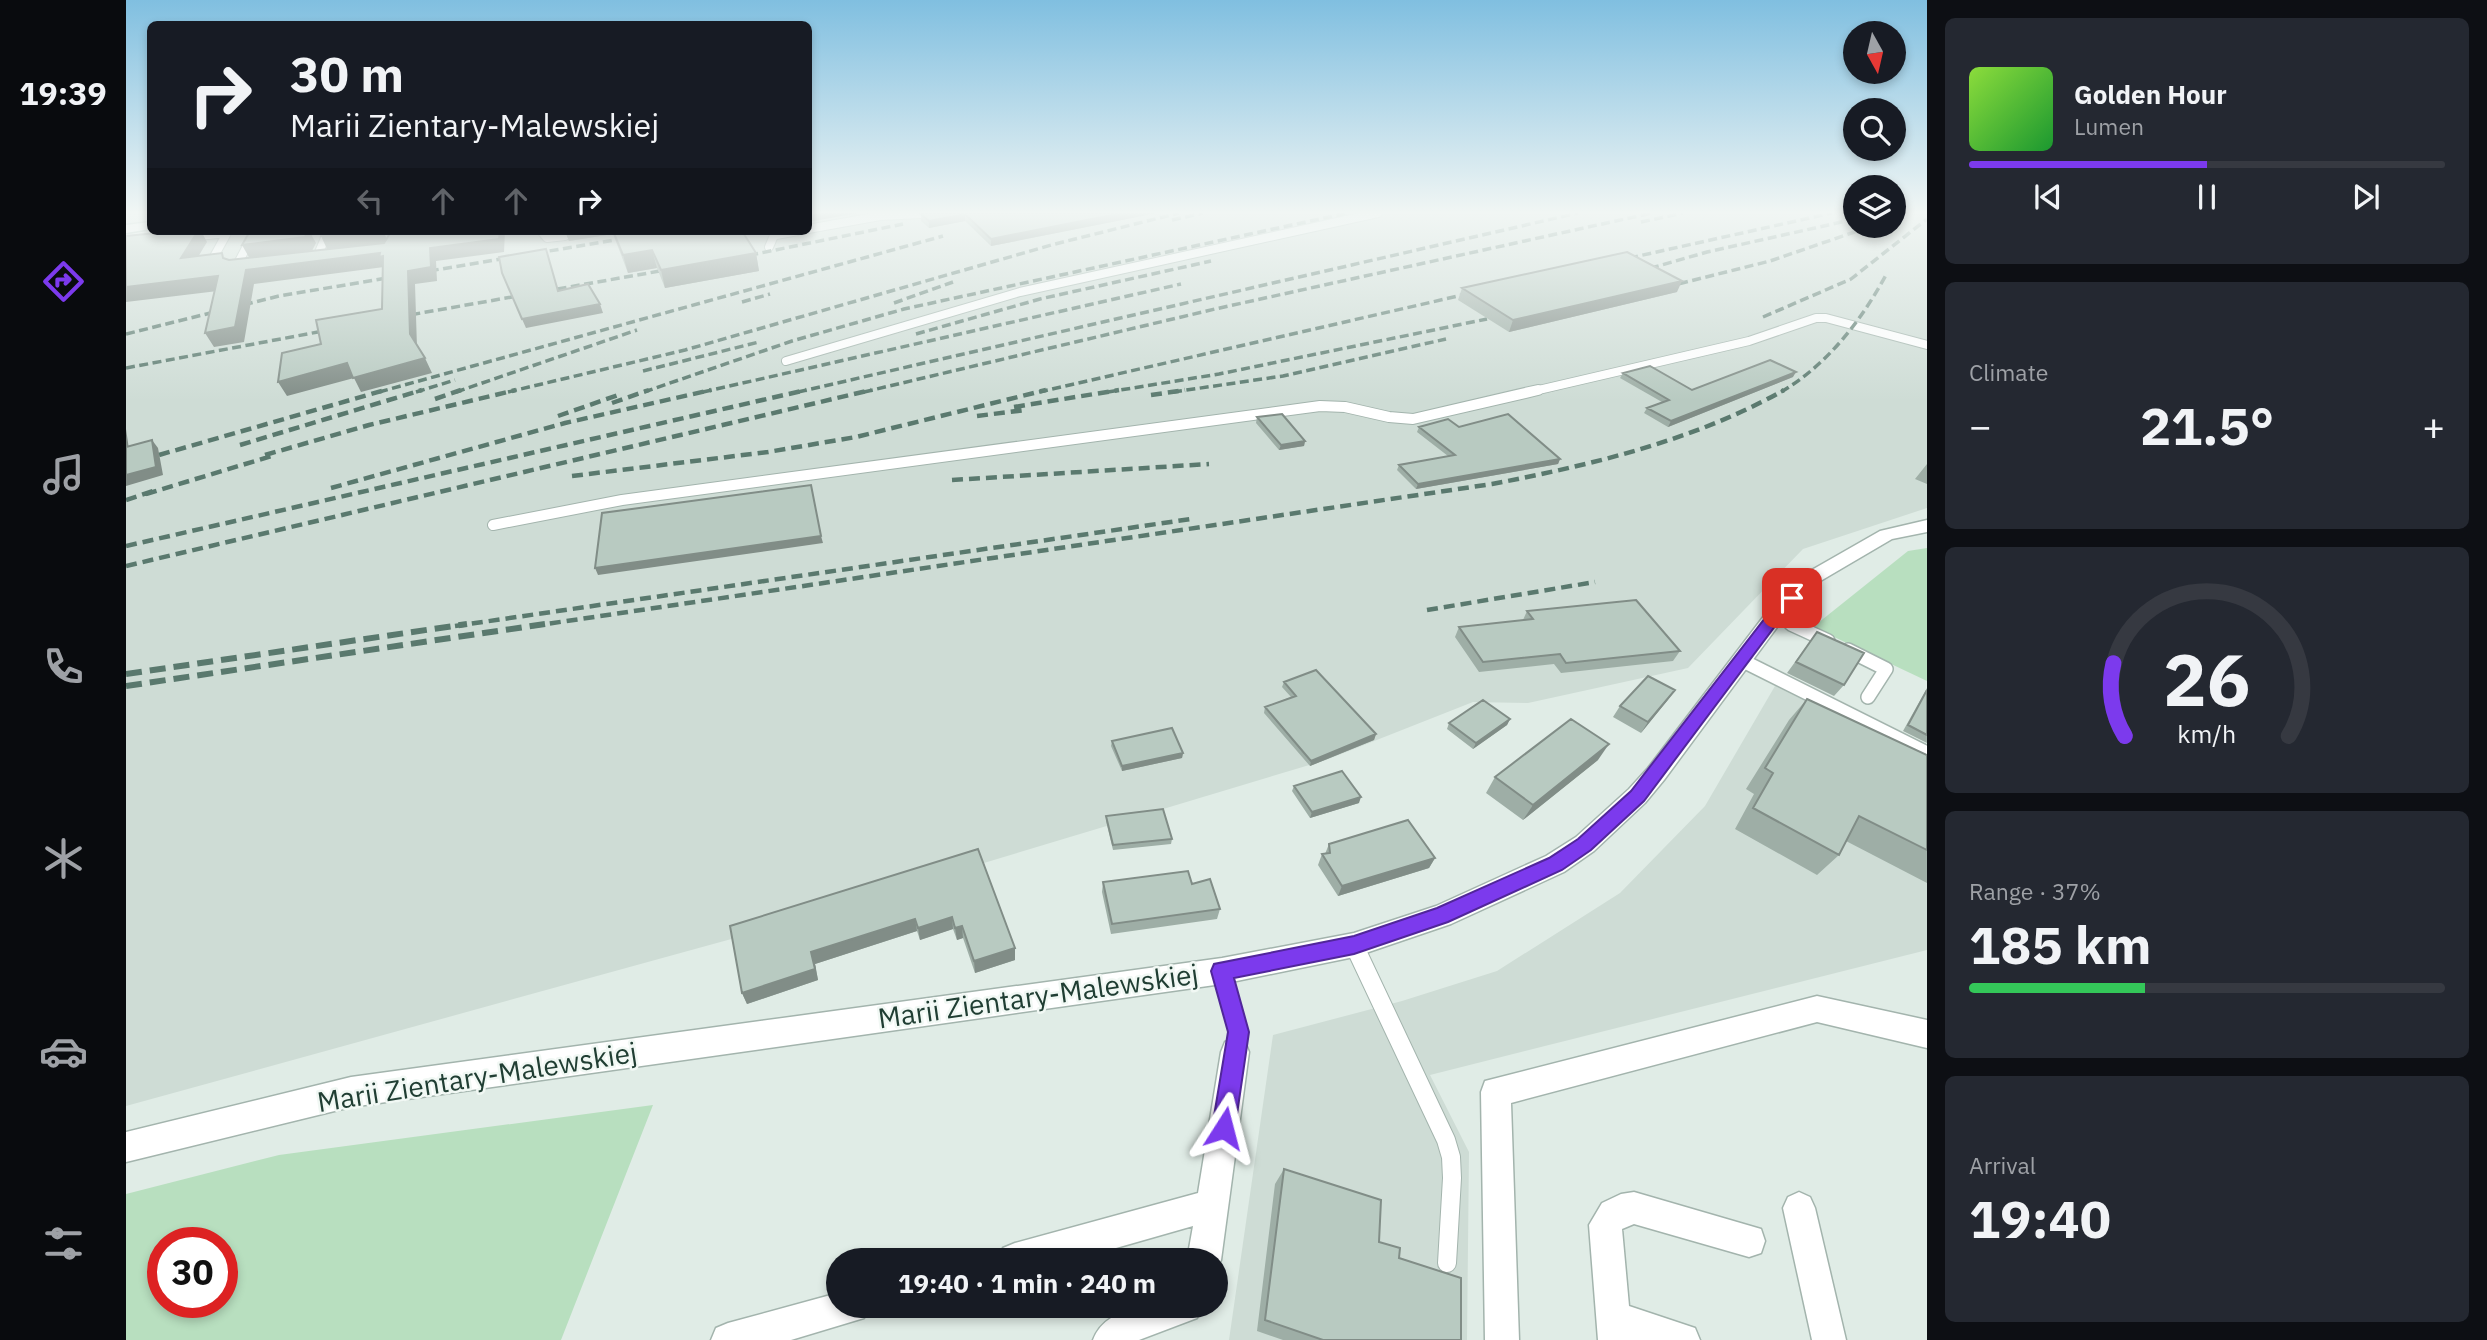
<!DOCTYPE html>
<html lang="en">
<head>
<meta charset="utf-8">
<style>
	body { margin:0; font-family:"IBM Plex Sans",sans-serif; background:#242831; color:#f1f3f6; height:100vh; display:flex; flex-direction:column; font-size:26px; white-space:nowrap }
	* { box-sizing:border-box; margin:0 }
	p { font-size:23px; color:#9ea1a6 }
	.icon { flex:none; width:38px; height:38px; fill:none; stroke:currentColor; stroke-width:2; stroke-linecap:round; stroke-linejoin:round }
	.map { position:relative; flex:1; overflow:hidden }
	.details { display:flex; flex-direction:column; gap:18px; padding:18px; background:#0d0f14; width:560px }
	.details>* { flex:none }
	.top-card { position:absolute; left:21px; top:21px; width:665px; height:214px; border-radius:10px; box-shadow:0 4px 10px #0003; background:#171b24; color:#f1f3f6; overflow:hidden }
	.needle { width:46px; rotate:172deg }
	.buttons { position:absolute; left:1717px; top:21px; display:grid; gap:14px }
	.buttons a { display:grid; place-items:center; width:63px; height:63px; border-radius:50%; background:#171b24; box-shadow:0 4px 10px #0003; font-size:35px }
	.speed { position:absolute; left:21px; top:1227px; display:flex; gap:14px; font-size:35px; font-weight:700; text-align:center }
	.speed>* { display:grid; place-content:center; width:91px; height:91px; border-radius:50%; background:#171b24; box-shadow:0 4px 10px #0003; line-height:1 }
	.speed .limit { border:10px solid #d22; background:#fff; color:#111 }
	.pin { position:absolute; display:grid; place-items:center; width:60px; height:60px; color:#fff; margin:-30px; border-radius:14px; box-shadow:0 4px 10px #0006 }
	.me { position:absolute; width:77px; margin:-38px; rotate:9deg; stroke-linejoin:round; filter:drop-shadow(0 0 5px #0008) }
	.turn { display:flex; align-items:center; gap:24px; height:147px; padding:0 28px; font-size:32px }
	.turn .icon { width:91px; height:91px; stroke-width:2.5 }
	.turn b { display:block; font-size:49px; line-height:60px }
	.lanes { display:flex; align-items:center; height:66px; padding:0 28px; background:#0003; justify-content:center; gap:35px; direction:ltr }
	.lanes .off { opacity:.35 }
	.big { font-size:52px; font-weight:800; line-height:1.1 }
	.details .widget { flex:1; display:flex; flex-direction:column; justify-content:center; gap:10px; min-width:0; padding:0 24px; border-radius:10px; background:#242831 }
	.details .dial { align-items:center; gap:0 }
	.dial svg { height:182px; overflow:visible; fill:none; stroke:#363941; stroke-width:7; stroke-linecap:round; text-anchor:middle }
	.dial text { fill:#f1f3f6; stroke:none }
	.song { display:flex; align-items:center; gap:21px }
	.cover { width:84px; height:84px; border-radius:10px; background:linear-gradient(135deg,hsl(90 70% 55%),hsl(130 70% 35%)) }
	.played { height:7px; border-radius:4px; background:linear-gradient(90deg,#7c3aed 50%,#363941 50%) }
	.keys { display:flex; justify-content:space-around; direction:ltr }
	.heat { display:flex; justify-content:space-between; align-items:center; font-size:38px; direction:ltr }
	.charge { height:10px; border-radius:5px; background:linear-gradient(90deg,#34c759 37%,#363941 0) }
	.trip { position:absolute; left:700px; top:1248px; width:402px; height:70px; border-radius:35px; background:#171b24; box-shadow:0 4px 10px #0003; font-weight:800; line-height:70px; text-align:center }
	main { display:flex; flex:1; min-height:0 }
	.tab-bar { display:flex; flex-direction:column; width:126px; justify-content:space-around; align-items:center; background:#090b0e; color:#9ea1a6 }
	.tab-bar .icon { width:49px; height:49px }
	.tab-bar .current { color:#7c3aed }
	.tab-bar b { font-size:32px; color:#f1f3f6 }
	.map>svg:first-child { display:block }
</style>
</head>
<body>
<main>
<nav class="tab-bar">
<b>19:39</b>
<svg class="icon current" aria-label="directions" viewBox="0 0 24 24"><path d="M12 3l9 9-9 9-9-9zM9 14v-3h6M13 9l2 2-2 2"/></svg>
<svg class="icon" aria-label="music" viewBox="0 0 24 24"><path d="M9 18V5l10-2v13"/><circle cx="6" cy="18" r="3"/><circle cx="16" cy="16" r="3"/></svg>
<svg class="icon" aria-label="phone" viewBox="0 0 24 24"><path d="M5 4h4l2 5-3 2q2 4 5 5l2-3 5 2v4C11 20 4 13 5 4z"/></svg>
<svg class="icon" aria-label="climate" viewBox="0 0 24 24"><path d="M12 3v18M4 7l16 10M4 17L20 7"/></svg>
<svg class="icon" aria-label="car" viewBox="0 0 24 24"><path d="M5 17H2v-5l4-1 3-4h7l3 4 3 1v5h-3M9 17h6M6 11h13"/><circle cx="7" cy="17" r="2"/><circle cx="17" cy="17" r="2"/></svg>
<svg class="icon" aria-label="filters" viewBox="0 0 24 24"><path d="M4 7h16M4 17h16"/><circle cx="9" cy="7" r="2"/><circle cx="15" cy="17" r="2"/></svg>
</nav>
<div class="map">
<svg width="1801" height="1340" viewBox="0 0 1801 1340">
	<rect width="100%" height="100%" fill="#e0ece6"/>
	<!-- built -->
	<path fill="#cedcd5" d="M683,213H1729V226H1768V213H1801V508L1677,549L1562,668L1402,703L1347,702L1200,760L609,938L0,1106V237L53,231H682Z
		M1649,686L1801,762V950L1304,1075L1343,1152L1341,1340H1103L1147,1035L1276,1001L1371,971L1494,893L1579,806Z"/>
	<!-- green -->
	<path fill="#b8dfbf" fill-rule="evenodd" d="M1801,548V681L1687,627L1782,551Z
		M527,1105L435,1340H0V1194L153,1155ZM37,1242H96V1302H37Z"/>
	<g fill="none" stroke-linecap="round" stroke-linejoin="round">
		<defs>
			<path id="lane-far3" d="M682,229L754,216L815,213
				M415,231L421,238L439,236
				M650,235L672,231
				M63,237L101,233L84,264
				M643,247L650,231
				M185,258L191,257L202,231
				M115,267H110L121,246
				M660,361L894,292L1252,213
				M1404,392L1623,341L1690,318H1700L1801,345"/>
			<path id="lane-far2" d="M367,525L496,500L1194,406L1219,407L1263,417L1287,419L1412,390
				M1648,617L1669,626"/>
			<path id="lane-far1" d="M1665,624L1702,641
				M1722,650L1760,669L1742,697
				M1615,660L1801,753"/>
			<path id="lane" d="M1228,945L1320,1140L1325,1157L1326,1178L1321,1263
				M1096,971L1112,1032L1109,1052"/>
			<path id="street" d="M1801,520V532L1766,539L1691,583L1655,622L1538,780L1519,803L1468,851L1438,872L1325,924L1228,957L1096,984L225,1107L0,1162V1132L225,1077L1096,958L1228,933L1310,906L1420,856L1450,837L1503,789L1522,768L1641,612L1677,575L1754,531Z
				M1691,996L1801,1020V1048L1691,1022L1385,1103L1393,1340H1359L1355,1092L1359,1081Z
				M1109,1038L1119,1042L1123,1052L1095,1260L1090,1270V1260H1061L1067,1226L948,1260H872L877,1248L889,1243L1072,1193L1095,1052L1099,1042Z
				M1508,1192L1635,1229L1639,1241L1635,1253L1623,1257L1508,1224L1496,1229L1503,1306L1569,1328L1574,1340H1472L1463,1225L1476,1203L1495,1194Z
				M1673,1192L1684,1197L1689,1208L1720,1340H1686L1657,1208L1662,1197Z
				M712,1293V1306H743L738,1318L665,1340H585L590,1328L602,1323Z
				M1013,1306H1076L1071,1318L1013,1340H967C975,1319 993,1313 1013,1306Z"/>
			<path id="secondary" d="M24,222V229L0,233V225Z"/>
		</defs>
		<!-- lane-far3 casing -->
		<use href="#lane-far3" stroke="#a3b4ad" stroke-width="10"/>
		<!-- lane-far2 casing -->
		<use href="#lane-far2" stroke="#a3b4ad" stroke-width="12"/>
		<!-- lane-far1 casing -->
		<use href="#lane-far1" stroke="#a3b4ad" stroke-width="16"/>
		<!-- lane casing -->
		<use href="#lane" stroke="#a3b4ad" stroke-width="20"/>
		<!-- street casing -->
		<use href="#street" stroke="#a3b4ad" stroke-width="3"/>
		<!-- secondary casing -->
		<use href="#secondary" stroke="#9eb8ad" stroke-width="3"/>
		<!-- lane-far3 -->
		<use href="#lane-far3" stroke="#fff" stroke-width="8"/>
		<!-- lane-far2 -->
		<use href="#lane-far2" stroke="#fff" stroke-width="10"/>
		<!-- lane-far1 -->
		<use href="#lane-far1" stroke="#fff" stroke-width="13"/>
		<!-- lane -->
		<use href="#lane" stroke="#fff" stroke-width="18"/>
		<!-- street -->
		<use href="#street" fill="#fff" fill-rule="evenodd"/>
		<!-- secondary -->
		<use href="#secondary" fill="#fff" fill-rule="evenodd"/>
		<!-- rail-far2 -->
		<path stroke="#5a796e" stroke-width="3.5" stroke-dasharray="9 4.5" stroke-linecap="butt" d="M1768,215L1771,213
			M1046,220L1077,213
			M1515,222L1557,213
			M610,258L777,224
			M1490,261L1706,213
			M1511,272L1581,252L1729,219
			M1540,287L1644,261L1746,226
			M616,302L644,294
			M768,303L827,282
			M272,317L551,268
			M1637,317L1725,279L1801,219
			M0,334L153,296L543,231
			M790,334L914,299L1085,261
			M0,368L213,328
			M517,371L633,342
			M253,392L817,236
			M290,392L329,380
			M330,392L511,330
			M382,392L559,350L929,244L1053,213
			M518,392L666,341L778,309L1221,213
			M577,392L1055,284
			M672,392L1452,213
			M738,392L1089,309L1526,213
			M913,392L1354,291
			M982,392L1093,374L1361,319
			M1047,392L1157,376L1320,339
			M1655,392C1701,365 1735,321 1760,275"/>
		<!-- rail-far1 -->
		<path stroke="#5a796e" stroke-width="4.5" stroke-dasharray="11 6" stroke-linecap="butt" d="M1025,395L1059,390
			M309,399L335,390
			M486,403L523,390
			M888,407L993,390
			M432,416L495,394
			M851,416L899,410
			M114,445L296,390
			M33,455L259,390
			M139,455L243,425L390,390
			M446,476L642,452L730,437L920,390
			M826,480L1083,464
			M205,488L439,423L585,390
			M20,494L149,455
			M0,500L27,491
			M0,546L680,390
			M0,566L745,390
			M1301,610L1469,582
			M329,626L1065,519
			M407,626L1366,484C1465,465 1570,440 1658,390"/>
		<!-- rail -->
		<path stroke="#5a796e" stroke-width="6" stroke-dasharray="16 8" stroke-linecap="butt" d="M0,674L341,624
			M0,686L419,624"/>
	</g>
	<!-- wall -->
	<path fill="#9eaea6" d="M800,213H1031L865,246L839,221L803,228L795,221V214Z
		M439,231H616L630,253L633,271L539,288L531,268L502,273L487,234L443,241Z
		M1336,288L1551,292L1383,332L1332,300Z
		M1497,373L1566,390L1667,377L1542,427L1518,413L1521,408L1536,402L1494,378Z
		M1131,417L1179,441L1178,446L1153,450L1130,423Z
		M1293,427H1333L1434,459L1432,464L1290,489L1271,470L1273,465L1322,456L1291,432Z
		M1801,464V484L1789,479Z
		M1401,611L1554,651L1547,661L1435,673L1428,664L1353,672L1329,637L1333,627L1397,620Z
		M1691,632L1718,685L1708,696L1661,673Z
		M1158,682L1250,734L1248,740L1184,766L1138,713L1139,707L1165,697L1156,687Z
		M1801,688V743L1777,731Z
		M1549,690L1515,733L1487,717L1494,706Z
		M1681,699L1801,755V883L1720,841L1713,855L1691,875L1609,829L1628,794L1620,789L1663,720Z
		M1384,719L1381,725L1347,749L1321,729L1323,723Z
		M986,741L1057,753L1056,758L996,771L985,746Z
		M1472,760L1397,820L1360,793L1369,777Z
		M1168,786L1233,803L1184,818L1166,791Z
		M980,816L1046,839L1045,844L987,850L980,821Z
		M1203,844L1309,858L1303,868L1212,896L1192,865L1196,854H1199Z
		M852,849L889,960L849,973L837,938L831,940L827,929L794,940L791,931L689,964L692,980L621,1004L616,993Z
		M977,882L1066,884L1094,909L1091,919L985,934L976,892Z
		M1158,1169L1273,1258L1335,1340H1157L1131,1331L1149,1184Z"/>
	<!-- shaded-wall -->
	<path fill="#818d87" d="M693,213H733L682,222V215Z
		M996,213H1031L865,246V239Z
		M839,214V221L803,228V221Z
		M72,231H75L81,242L63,272L55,258Z
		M175,231H188L186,236L190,243L186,251L124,259L116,245Z
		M249,231H257L263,243L201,249L195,236Z
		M374,231H379L378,252L310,261L311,281L289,284L291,348L284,334L282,271L304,248Z
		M439,231H486L487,234L443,241Z
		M526,250L531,268L502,273L497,255Z
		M254,253L257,256L258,267L128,284L118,342L88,347L79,333L120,270Z
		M630,253L633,271L539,288L535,270Z
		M92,276L100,290L0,302V287Z
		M1556,281L1551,292L1383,332L1387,320Z
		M474,304L477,313L400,328L396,319Z
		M299,358L306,373L235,392L228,378L161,396L152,382L221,363Z
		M1670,372L1667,377L1542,427L1545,421Z
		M0,429L4,456L0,451Z
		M26,440L32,448L37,475L0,486V475Z
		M1179,441L1178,446L1153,450L1155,445Z
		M1434,459L1432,464L1290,489L1292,484Z
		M695,536L697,543L472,575L469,568Z
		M1549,690L1541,701L1515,733L1522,722Z
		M1384,719L1381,725L1347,749L1350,743Z
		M1250,734L1248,740L1184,766L1185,761Z
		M1483,744L1472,760L1397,820L1407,805Z
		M1057,753L1056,758L996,771V766Z
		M1235,797L1233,803L1184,818L1186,812Z
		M1309,858L1303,868L1212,896L1216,886Z
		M826,917L827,929L794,940L792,928Z
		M789,919L791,931L689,964L692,980L621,1004L616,993L685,952Z
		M836,926L837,938L831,940L829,928Z
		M889,948V960L849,973L848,961Z"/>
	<!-- building -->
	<path fill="#b8cac1" stroke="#818d87" stroke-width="2" d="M800,213H996L865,239L839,214L803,221L795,214Z
		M50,231H72L55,258L96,253L97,258L103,260L258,243L263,235L258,231H374L373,239L304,248L305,267L282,271L284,334L299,358L227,378L221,363L152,382L156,353L195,344L190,320L256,309L257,256L253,257L254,253L120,270L109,327L79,333L92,276L0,287V236Z
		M124,231H182L179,237L116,245Z
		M197,231H249L195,236Z
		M487,231H616L630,253L535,270L526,250L497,255Z
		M420,249L432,291L462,284L474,304L396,319L376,273L373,257Z
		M1501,252L1556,281L1387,320L1336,288Z
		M1644,360L1670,372L1545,421L1521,408L1543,400L1497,373L1524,366L1566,390Z
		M1156,414L1179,441L1155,445L1131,417Z
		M1382,414L1434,459L1292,484L1273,465L1329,455L1293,427L1322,419L1333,427Z
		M26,440L30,467L0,475V447Z
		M685,485L695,536L469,568L476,513Z
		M1510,600L1554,651L1440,663L1434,654L1357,662L1333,627L1407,619L1401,611Z
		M1691,632L1738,653L1718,685L1670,662Z
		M1190,670L1250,734L1185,761L1139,707L1170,696L1158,682Z
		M1522,676L1549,690L1522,722L1494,706Z
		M1801,690V735L1782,725Z
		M1681,699L1801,755V850L1733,816L1713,855L1627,808L1647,773L1639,768Z
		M1357,700L1384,719L1350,743L1323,723Z
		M1445,719L1483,744L1407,805L1369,777Z
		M1046,728L1057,753L996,766L986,741Z
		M1216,771L1235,797L1186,812L1168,786Z
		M1037,809L1046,839L987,845L980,816Z
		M1282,820L1309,858L1216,886L1196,854L1204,853L1203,844Z
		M852,849L889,948L848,961L836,926L829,928L826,917L792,928L789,919L685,952L689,969L616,993L604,926Z
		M1062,871L1066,884L1084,879L1094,909L986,924L977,882Z
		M1158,1169L1255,1200L1253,1242L1274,1248L1273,1258L1335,1278V1340H1197L1139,1320Z"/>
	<!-- sky -->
	<linearGradient id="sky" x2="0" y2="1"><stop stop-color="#80bfe0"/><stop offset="0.53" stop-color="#f1f6f4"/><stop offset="1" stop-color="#f1f6f4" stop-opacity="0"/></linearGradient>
	<rect width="1801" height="401" fill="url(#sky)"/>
	<!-- route -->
	<path fill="#7c3aed" stroke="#51269a" stroke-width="2" d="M1666,593L1671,594L1673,598L1671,601L1653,621L1518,801L1465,850L1436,870L1322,922L1228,954L1108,978L1123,1032L1109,1128L1106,1136L1098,1140L1090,1136L1086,1128L1102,1032L1085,971L1088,964L1228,936L1311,908L1423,858L1452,839L1505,791L1643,613L1661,594Z"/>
	<g text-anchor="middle" stroke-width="5" stroke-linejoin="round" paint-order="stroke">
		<!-- near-street labels -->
		<g font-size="28" fill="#203e33" stroke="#f1f8f4">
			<text transform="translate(912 996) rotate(-8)" y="10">Marii Zientary-Malewskiej</text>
			<text transform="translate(351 1077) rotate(-9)" y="10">Marii Zientary-Malewskiej</text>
		</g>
	</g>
</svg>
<div class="buttons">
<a><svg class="needle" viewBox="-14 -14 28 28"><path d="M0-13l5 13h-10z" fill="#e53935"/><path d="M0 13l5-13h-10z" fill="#9ea1a6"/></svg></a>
<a><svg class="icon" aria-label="search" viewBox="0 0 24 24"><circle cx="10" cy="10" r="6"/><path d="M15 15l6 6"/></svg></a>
<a><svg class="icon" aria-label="layers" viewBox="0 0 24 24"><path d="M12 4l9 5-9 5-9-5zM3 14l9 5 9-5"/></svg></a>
</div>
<div class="speed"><div class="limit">30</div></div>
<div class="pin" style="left:1666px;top:598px;background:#d93025"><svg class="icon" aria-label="arrive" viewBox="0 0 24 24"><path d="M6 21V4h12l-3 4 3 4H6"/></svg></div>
<svg class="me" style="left:1098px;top:1128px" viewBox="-20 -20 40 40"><path d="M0-17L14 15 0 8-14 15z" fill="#7c3aed" stroke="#fff" stroke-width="4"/></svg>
<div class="trip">19:40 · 1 min · 240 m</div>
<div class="top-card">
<div class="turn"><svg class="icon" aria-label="right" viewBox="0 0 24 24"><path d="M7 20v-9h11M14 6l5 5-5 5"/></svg><div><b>30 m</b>Marii Zientary-Malewskiej</div></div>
<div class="lanes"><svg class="icon off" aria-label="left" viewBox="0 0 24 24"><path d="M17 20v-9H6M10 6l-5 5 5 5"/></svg><svg class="icon off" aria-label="ahead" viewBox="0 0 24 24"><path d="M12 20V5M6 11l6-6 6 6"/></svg><svg class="icon off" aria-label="ahead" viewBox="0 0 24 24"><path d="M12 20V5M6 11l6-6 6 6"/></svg><svg class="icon" aria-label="right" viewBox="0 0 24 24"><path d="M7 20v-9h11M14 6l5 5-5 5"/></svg></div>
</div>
</div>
<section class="details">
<div class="widget">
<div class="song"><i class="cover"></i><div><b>Golden Hour</b><p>Lumen</p></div></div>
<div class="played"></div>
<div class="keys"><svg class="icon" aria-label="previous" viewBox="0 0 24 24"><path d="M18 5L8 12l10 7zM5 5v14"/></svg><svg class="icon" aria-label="pause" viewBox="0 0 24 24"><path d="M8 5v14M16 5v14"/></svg><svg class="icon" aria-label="next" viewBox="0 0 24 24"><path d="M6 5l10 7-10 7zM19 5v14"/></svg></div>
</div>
<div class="widget"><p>Climate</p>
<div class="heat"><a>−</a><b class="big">21.5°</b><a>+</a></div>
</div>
<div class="widget dial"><svg viewBox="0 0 100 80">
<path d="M14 69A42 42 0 1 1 86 69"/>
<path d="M14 69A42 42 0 0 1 9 37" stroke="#7c3aed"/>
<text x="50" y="56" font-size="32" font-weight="700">26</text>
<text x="50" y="72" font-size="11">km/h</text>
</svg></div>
<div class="widget"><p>Range · 37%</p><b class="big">185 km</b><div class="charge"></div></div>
<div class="widget"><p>Arrival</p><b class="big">19:40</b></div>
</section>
</main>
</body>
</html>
